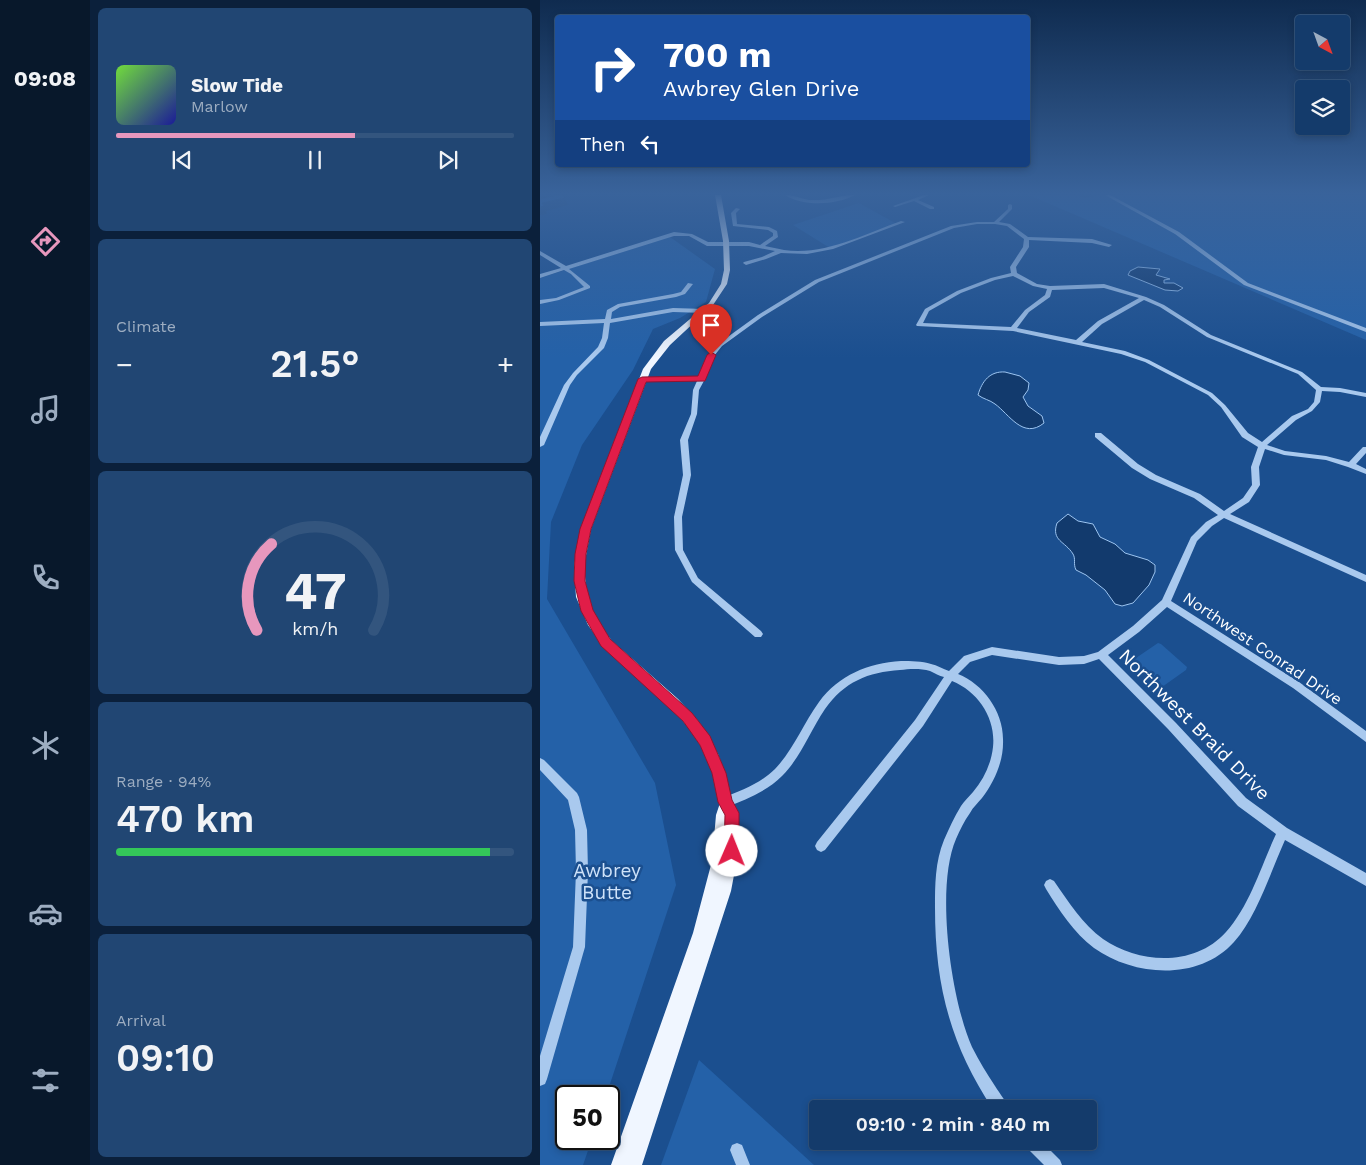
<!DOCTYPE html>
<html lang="en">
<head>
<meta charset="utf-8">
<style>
	body { margin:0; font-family:"Work Sans",sans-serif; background:#214673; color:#f1f3f6; height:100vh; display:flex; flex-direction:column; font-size:19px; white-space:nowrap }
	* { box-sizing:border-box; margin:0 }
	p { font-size:16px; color:#9dadc1 }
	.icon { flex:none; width:28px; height:28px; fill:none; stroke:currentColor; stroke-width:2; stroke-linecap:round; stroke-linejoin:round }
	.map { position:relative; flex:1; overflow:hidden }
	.side { display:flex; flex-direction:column; gap:8px; padding:8px; background:#0b203b; width:450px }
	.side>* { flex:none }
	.guide { position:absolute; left:15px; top:15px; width:475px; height:152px; border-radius:5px; box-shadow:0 2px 8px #0003,0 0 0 1px #33557e; background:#1a4fa0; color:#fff; overflow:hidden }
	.needle { width:32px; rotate:139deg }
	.controls { position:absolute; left:755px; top:15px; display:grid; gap:10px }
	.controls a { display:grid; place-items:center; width:55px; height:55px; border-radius:5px; background:#143b6b; box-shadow:0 2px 8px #0003,0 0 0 1px #33557e; font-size:25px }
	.speed { position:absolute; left:15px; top:1085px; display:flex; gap:10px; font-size:25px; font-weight:700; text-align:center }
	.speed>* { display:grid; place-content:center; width:65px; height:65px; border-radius:50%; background:#143b6b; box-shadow:0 2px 8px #0003,0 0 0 1px #33557e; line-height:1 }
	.speed .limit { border:2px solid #111; border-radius:8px; background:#fff; color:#111 }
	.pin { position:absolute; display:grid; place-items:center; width:42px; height:42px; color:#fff; margin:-51px -21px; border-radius:50% 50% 50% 0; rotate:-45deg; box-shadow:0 0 5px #0007 }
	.pin .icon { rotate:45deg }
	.me { position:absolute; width:55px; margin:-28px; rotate:1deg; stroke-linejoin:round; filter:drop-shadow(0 0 4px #0008) }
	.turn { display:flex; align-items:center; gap:18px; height:105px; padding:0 25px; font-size:22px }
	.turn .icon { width:65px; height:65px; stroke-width:2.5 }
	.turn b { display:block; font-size:35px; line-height:42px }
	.then { display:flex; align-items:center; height:48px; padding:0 25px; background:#0003; gap:10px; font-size:19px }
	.big { font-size:38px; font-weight:600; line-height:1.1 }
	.side .widget { flex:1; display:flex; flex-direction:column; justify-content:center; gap:8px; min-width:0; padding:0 18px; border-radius:8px; background:#214673 }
	.side .dial { align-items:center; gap:0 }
	.dial svg { height:130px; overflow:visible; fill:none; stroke:#33557e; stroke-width:7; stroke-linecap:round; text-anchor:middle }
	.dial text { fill:#f1f3f6; stroke:none }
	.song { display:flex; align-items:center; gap:15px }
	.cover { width:60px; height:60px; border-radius:8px; background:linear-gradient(135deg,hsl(100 70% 55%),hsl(240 70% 35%)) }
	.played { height:5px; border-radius:2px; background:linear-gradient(90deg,#e797bd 60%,#33557e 60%) }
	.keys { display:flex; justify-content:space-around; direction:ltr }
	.heat { display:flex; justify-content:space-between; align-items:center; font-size:28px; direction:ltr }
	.charge { height:8px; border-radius:4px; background:linear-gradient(90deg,#34c759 94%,#33557e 0) }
	.trip { position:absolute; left:269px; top:1100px; width:288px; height:50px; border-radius:5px; background:#143b6b; box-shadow:0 2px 8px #0003,0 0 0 1px #33557e; font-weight:600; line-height:50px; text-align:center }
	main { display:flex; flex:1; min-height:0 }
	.menu { display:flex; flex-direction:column; width:90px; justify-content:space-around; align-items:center; background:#08182b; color:#9dadc1 }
	.menu .icon { width:35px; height:35px }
	.menu .current { color:#e797bd }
	.menu b { font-size:22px; color:#f1f3f6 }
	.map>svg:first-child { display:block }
</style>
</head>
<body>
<main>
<nav class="menu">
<b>09:08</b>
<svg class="icon current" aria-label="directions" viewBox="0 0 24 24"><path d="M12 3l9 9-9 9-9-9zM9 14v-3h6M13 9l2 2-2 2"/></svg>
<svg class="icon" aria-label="music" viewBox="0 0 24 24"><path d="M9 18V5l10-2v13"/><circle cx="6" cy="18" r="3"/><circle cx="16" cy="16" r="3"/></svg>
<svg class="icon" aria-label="phone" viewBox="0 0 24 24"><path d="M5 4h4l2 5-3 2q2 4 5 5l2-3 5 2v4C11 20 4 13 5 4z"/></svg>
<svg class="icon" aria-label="climate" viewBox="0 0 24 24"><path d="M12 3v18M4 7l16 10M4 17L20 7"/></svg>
<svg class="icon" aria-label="car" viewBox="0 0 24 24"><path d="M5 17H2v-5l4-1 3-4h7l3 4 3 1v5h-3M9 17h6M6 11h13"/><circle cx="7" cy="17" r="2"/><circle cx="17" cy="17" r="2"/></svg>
<svg class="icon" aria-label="filters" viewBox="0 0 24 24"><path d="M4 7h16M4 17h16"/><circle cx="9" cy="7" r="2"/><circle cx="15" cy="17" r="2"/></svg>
</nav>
<section class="side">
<div class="widget">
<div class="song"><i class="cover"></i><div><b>Slow Tide</b><p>Marlow</p></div></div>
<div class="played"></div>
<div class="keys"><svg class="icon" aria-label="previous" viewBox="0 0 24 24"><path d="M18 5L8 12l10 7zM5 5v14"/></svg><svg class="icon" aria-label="pause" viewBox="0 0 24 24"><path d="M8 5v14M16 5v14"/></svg><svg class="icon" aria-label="next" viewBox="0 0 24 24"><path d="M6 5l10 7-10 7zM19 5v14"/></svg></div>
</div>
<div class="widget"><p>Climate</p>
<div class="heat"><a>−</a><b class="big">21.5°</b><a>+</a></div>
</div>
<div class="widget dial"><svg viewBox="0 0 100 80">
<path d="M14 69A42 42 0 1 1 86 69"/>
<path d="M14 69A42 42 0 0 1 23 16" stroke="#e797bd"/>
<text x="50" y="56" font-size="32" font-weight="700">47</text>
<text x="50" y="72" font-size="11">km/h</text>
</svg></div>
<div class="widget"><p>Range · 94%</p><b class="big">470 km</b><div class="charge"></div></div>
<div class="widget"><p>Arrival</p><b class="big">09:10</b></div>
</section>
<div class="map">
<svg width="826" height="1165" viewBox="0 0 826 1165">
	<rect width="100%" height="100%" fill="#1b4f8f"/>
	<!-- green -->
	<path fill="#2461a8" d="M489,195H536L544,198L560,195H826V340Z
		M319,203L357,224L290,248L253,225Z
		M130,237L175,269L166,302L140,318L113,329L93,370L42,445L11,522L7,599L115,783L136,885L66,1096H26V1139H52L43,1165H0V278Z
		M618,643L621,644L647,667L646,670L622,687H618L593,663V660Z
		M159,1060L274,1165H121Z"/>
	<!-- water -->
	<path fill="#123a6d" stroke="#9cc4f0" d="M598,267L620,269L616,275L630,279L624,280V283H634L643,288L638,291L625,290L588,275L590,271Z
		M465,372L480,376L489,383L488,390L483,397L488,406L502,416L504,423C483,440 469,414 455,404C450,400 443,399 438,395C442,381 450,371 465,372Z
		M528,514L538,521L553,524L560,537L575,544L585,553L608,560L615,565V572L609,585L593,603L582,606L575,604L565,590L546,575L536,570C533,564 536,559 533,554C525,541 511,541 517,523Z"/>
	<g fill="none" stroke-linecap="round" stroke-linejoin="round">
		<!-- minor -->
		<path fill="#a9c9ee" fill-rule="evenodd" d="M245,195C253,194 263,200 272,200C287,201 303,194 315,195C296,205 264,207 245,195Z
			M384,195H389L378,200L394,207V209H390L374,201L355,207L353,206Z
			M565,195H570L639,232L708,283L826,328V332L704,285L635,234Z
			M470,204L472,205V209L459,222L470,224L488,237L552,239L572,245L569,247L552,243L489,240V247L476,267L477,273L497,284L510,286L564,284L606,297L624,305L671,335L762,372L781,387L800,388L826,393V397L800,392L782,391L780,402L772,411L756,420L727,445L745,451L786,456L809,462L823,447H826V453L816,464L826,469V474L808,467L786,460L744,455L725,449L719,467L720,485L709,502L690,514L826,575V582L684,518L672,526L657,541L631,601L759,682L826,731V742L753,688L627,607L599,632L568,655L636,723L706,798L747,828L826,873V886L745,840C731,871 717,916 694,942C659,981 595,977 554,948C534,933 519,910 506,889L504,885L506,881L510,879L514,881C528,901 543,925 563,939C599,964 655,967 686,932C710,905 721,866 736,834L698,806L628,729L559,659L544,664L519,665L452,655L430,662L418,674C443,684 463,711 463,739C464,760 455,781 442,798C438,803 433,807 430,813C424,821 420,830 416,839C395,887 411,1000 432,1047C439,1061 447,1074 455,1086C460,1094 466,1101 469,1109H453C410,1045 395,984 395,908C395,885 395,862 404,840C409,829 414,817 421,806C424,801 429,797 433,792C444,779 451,764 453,747C456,719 439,692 412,681L383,726L285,850L281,852L277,850L275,846L277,842L375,720L404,677C399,676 395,673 390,671C380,668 369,669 360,670C328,672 304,682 285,709C270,731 261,757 242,776C227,791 206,800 186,807L182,806L180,802L182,798C201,791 221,783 235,769C254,749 263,724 279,702C299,675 328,663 361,661C371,661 382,661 391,664C397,665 403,669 409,671L424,656L452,647L519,657L544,656L558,652L593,626L622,600L651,537L666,522L678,515L654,498L610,479L592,468L555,437V433H561L598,464L616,475L660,494L684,511L703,498L712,485L711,467L718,447L702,437L681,407L668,395L605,362L581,354L473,331L377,326L376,325L385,309L417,291L451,278L471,273L470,267L483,247L484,239L467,226L455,224H437L414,228L279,282L222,317L182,346L174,356L165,378V379L159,390L157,414L148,440L151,475L142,517L143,550L158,578L221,631L223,634L221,637H215L152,582L135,550L134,517L143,475L140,440L151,414L153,390L157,381H102L99,379L102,377H158L168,355L178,344L218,315L275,280L411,226L437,222H454L468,209V205ZM473,276L493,286L507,289L505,295L485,310L471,327L383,323L389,311L421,293L455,280ZM564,288L599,298L558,321L536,340L477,328L489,312L510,297L512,290ZM604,300L620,307L667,337L758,374L776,390L774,402L768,409L752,416L722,442L708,433L685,405L672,393L609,360L585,351L542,342L562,324Z
			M196,208L200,209L196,213L197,224L229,227L237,231L238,237L225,246C231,247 238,249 244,250C284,256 325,234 361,221L365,222L293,249L267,254L241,253L226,259L206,265L203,263L204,262L222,257L235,251L209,246H167L149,236H134L29,269L50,286V288L19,300L0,304V300L16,298L44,287L31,274L24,270L0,278V274L21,268L0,255V251L26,266L134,232L152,234L168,242H209L220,245L233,236V233L228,230L193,226L191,213Z
			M148,283L153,284L145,294L136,297L80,307L72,312L71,319L133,308L165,309L168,311L165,313L133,312L70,323L68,338L64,348L37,375L30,385L4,445L0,447V437L24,385L33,373L58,347L62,338L64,323L0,326V322L65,319L67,310L78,304L133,294L141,292Z
			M0,758L4,760L37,793L39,797L47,830L48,871L45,947L7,1079L5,1084L0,1086V1056L33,947L36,871L35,830L28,800L0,770Z
			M483,1141H501L520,1160L522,1165H504L485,1146Z
			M197,1143L202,1145L210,1165H196L190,1150L192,1145Z"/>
		<!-- major -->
		<path fill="#f0f6ff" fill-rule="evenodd" d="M175,195H181L189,241L190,270L187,284L173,305L130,345L111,369L51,529L44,566L47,597L56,620L72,641L138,699L159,722L178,754L185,773L190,798L198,816V854L191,891L102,1165H71L153,933L172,861L176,815L180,803L169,760L151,730L129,706L64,647L48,625L36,597L34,566L41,529L103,369L124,341L169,303L181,284L184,270L183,241Z"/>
	</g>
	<!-- shaded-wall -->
	<path fill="#1d4779" d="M25,198L28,205L6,211L7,214L0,215V207L2,203Z"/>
	<!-- building -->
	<path fill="#2a66ad" stroke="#1d4779" d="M16,195H23L25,198L2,203L4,206L0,207V199Z"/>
	<!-- sky -->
	<linearGradient id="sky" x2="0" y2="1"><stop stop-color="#0f2b4f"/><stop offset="0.54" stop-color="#39639b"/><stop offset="1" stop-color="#39639b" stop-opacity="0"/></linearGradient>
	<rect width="826" height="358" fill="url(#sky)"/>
	<!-- route -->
	<path fill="#e11d48" stroke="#92132f" d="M171,352L176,355L165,381L106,382L51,529L46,554L45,581L53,610L70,639L152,713L170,736L186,773L192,800L199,813V851L197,856L192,858L186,856L184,851L185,815L178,802L172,773L160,745L143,721L61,646L41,611L34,581L35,554L40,529L98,379L102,377L158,376L167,355Z"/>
	<g text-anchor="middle" stroke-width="5" stroke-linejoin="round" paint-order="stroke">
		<!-- street labels -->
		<g font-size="16" fill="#fff" stroke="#1b4f8f">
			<text transform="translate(723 648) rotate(34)" y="6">Northwest Conrad Drive</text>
		</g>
		<!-- near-street labels -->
		<g font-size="19" fill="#fff" stroke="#1b4f8f">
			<text transform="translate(655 724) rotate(45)" y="7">Northwest Braid Drive</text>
		</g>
		<!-- near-park labels -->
		<g font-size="19" fill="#cfe3fa" stroke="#1b4f8f">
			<text x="67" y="877">Awbrey<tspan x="67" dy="22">Butte</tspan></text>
		</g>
	</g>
</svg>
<div class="controls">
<a><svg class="needle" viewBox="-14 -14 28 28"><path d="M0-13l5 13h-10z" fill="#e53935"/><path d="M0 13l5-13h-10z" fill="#9dadc1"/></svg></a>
<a><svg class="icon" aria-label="layers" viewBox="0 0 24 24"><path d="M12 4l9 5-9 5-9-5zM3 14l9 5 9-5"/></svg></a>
</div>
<div class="speed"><div class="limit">50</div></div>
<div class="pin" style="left:171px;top:355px;background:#d93025"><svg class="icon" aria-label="arrive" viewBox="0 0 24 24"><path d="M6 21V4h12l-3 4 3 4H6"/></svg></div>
<svg class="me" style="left:192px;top:851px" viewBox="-20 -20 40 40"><circle r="19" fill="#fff"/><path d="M0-13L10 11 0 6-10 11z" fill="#e11d48"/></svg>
<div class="trip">09:10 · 2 min · 840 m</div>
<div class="guide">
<div class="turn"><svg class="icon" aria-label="right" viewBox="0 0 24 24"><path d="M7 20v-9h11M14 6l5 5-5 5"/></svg><div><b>700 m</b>Awbrey Glen Drive</div></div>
<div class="then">Then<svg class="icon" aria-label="left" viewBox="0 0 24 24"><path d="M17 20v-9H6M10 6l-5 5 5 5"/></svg></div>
</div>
</div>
</main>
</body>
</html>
